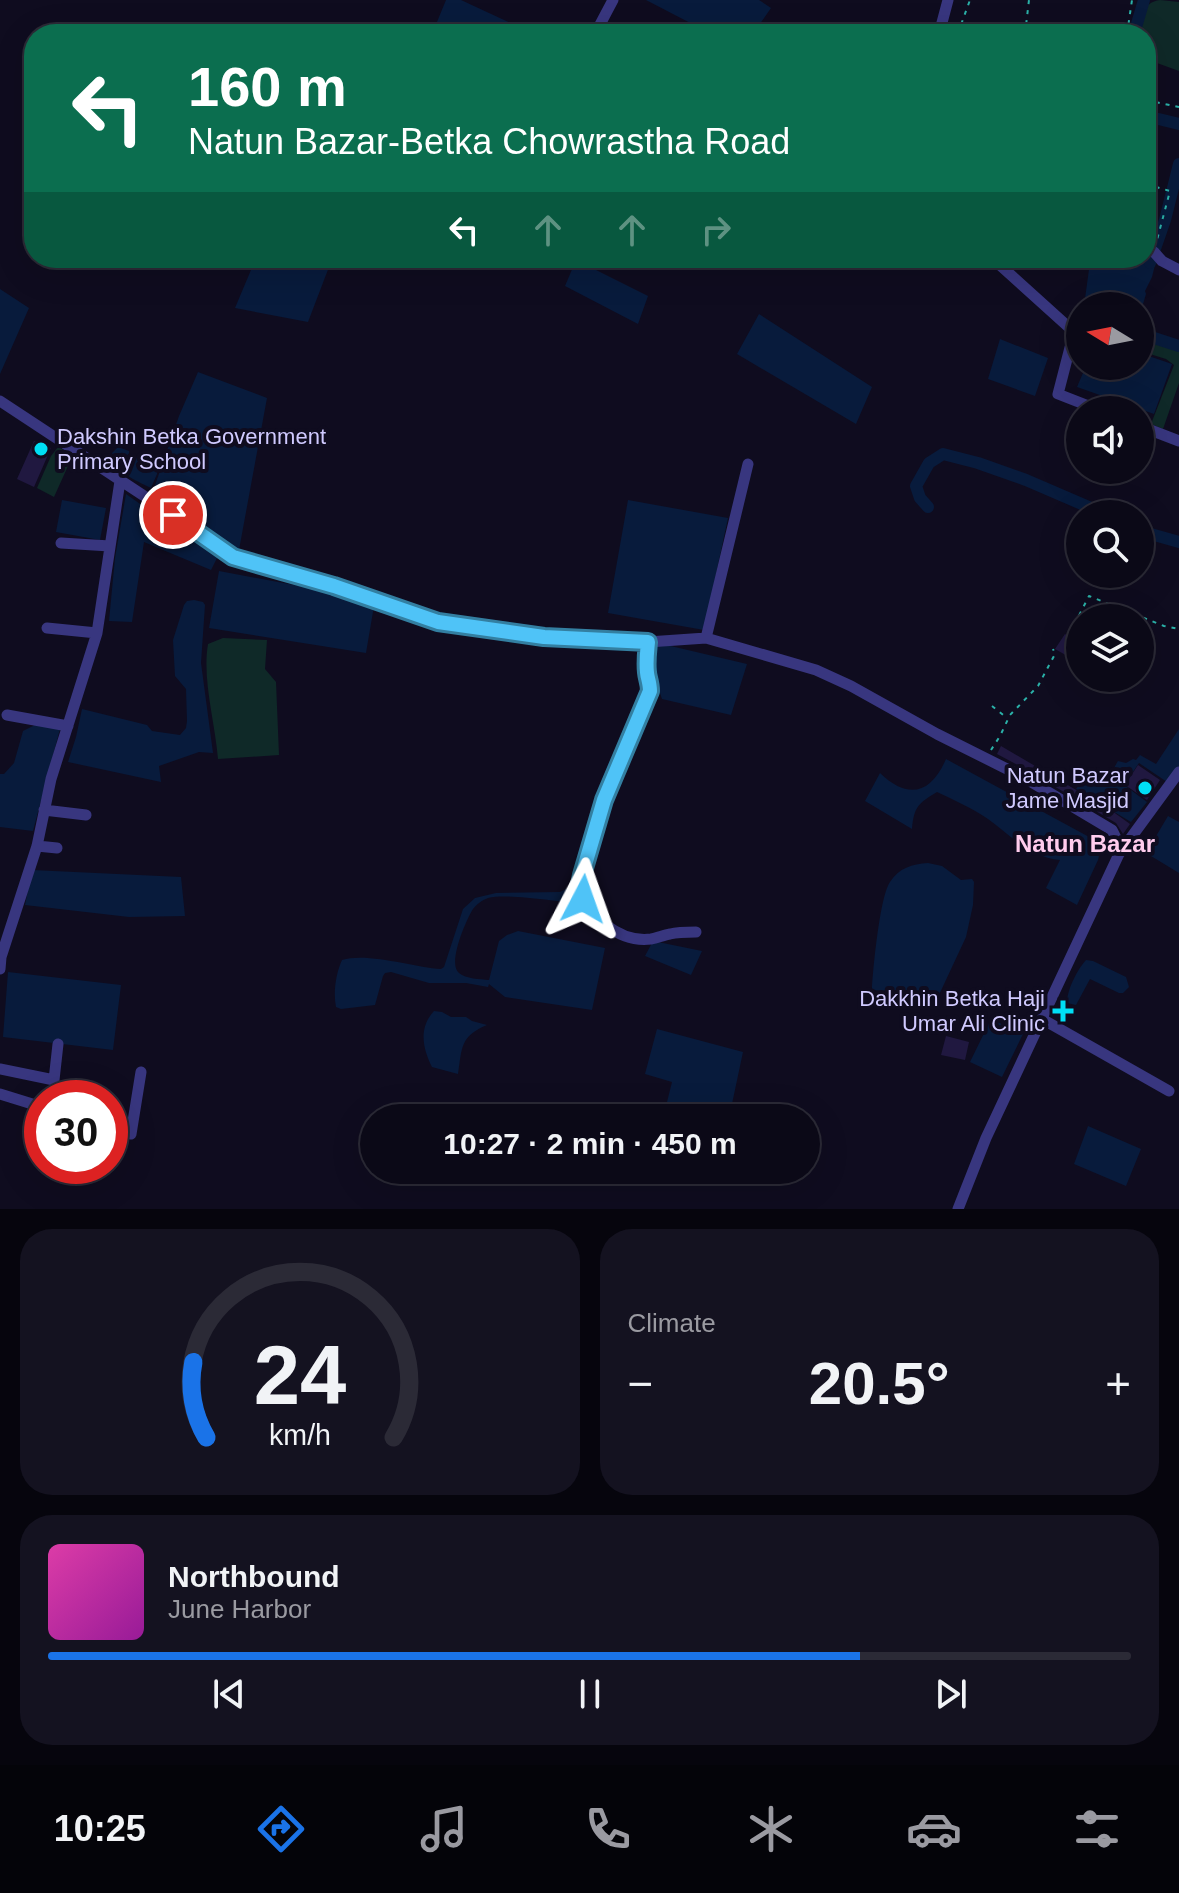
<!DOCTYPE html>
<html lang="en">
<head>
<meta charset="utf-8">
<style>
	body { margin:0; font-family:Helvetica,sans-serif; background:#141220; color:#f1f3f6; height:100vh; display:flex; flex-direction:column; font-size:30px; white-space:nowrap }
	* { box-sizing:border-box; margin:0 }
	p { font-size:26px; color:#9a9aa1 }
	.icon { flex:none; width:44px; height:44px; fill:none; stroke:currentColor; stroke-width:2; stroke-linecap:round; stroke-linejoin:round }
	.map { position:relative; height:1209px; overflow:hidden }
	.details { display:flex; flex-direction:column; gap:20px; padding:20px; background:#06050d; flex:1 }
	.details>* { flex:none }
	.banner { position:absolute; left:24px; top:24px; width:1132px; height:244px; border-radius:32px; box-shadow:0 8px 32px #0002,0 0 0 2px #2b2a36; background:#0b6e4f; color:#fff; overflow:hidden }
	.needle { width:52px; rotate:280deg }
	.buttons { position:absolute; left:1066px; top:292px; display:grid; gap:16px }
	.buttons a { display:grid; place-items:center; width:88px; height:88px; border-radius:50%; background:#0b0917; box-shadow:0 8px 32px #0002,0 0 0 2px #2b2a36; font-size:40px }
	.speed { position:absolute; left:24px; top:1080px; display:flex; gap:16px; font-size:40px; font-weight:700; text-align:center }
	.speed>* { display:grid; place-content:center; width:104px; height:104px; border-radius:50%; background:#0b0917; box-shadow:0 8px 32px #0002,0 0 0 2px #2b2a36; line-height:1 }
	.speed .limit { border:12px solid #d22; background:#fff; color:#111 }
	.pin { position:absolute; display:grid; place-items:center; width:68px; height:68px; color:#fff; margin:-34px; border:4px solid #fff; border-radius:50%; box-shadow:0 2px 8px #0007 }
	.me { position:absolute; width:88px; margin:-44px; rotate:4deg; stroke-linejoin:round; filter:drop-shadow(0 0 6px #0008) }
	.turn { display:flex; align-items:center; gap:28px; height:168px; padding:0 32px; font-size:36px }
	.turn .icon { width:104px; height:104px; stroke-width:2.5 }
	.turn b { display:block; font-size:56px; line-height:68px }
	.lanes { display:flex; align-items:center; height:76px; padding:0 32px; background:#0003; justify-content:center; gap:40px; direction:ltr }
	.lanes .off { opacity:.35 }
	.big { font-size:60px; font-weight:700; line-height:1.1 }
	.details .card { flex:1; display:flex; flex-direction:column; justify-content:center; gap:12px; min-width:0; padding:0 28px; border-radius:32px; background:#141220 }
	.details .dial { align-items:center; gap:0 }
	.dial svg { height:208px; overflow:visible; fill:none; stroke:#2b2a36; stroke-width:7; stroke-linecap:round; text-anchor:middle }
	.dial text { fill:#f1f3f6; stroke:none }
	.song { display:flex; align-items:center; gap:24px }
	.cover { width:96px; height:96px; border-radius:12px; background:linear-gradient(135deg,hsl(320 70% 55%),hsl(300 70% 35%)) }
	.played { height:8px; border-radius:4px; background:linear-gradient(90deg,#1a73e8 75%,#2b2a36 75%) }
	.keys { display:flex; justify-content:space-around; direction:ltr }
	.heat { display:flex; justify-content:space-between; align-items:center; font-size:44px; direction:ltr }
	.details .tiles { flex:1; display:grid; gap:20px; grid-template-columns:1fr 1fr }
	.card:last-child { grid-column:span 2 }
	.trip { position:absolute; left:360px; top:1104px; width:460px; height:80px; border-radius:40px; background:#0b0917; box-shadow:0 8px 32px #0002,0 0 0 2px #2b2a36; font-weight:700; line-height:80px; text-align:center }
	.tab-bar { display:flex; height:128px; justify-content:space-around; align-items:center; background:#040409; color:#9a9aa1 }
	.tab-bar .icon { width:56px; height:56px }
	.tab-bar .on { color:#1a73e8 }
	.tab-bar b { font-size:36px; color:#f1f3f6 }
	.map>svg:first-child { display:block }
</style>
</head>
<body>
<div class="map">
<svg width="1179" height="1209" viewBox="0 0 1179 1209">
	<rect width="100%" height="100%" fill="#0f0c1f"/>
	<!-- green -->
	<path fill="#0f2928" d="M1160,0L1179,2V71L1146,59V34H1135C1139,19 1143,2 1160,0Z
		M1140,336L1179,348V383L1163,429L1151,424L1174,365L1166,359L1140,351Z
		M58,447L73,455L54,497L37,488L51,456Z
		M223,638L267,640L265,669L276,682L279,755L218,759C215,722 202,680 208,644Z"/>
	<!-- water -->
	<path fill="#081b3c" d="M446,0H461L534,34H432Z
		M646,0H759L771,8L753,34H695L698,27Z
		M1149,257L1156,261L1152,277L1145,291L1146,294L1140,314V306H1084L1090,262L1087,258C1108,258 1129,260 1149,257Z
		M256,258H308L329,267L308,322L235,308Z
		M576,260L648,296L638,324L565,286Z
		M0,289L29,308L0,374Z
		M759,314L872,387L856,424L737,354Z
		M1000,339L1048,358L1035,396L988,379Z
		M1140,353L1172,364L1154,414L1077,387L1086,366H1140Z
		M198,372L267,398L239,550L153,491L179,416Z
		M118,447L129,451V454L158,467L157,474L151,488C135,480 114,472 112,453Z
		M126,494L217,558L211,570L144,542L132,622L109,621L115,558Z
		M62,500L106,508L100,540L56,532Z
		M628,500L728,518L704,630L608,613Z
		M219,571L375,600L366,653L209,628Z
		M194,600L203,602L205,605L201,663L213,753L199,752L159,766L161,782L68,762L76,737L82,709L147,725L152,731L180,735L186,728L187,721L186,689L175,676L173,640L184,605L187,601Z
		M658,643L747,664L731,715L662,699C656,680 651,662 658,643Z
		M39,723L60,729L33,831L0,827V774H4L14,763L23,731Z
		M1179,729V766L1167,782L1139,763L1124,785L1147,802L1131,822L1076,789L1085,777L1099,785C1109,782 1112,770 1118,761L1126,763L1133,759L1136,760L1140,755L1156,764Z
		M946,759L1102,844L1098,860L1077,905L1046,888L1060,860C1030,857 1011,836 988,819C972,808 954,800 937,792C919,803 914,806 912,829L865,801L880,773C908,800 931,794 946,759Z
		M1168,816L1179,822V873L1146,853Z
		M928,863L942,866L961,880L972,879L974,882L973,905L966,937L938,997L885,993L872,989C873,969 880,896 890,882C899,868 912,864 928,863Z
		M32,870L181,877L185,916L129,917L25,905Z
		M574,885L582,904C558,902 509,893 488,898C482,900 476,905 473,909C466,920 447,964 459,973C466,979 480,979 489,980L499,941L507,935L518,931L605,948L592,1010L505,997L489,984L488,987L466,983H429L391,972L385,973L383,976L375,1005L341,1009L336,1007C333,992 336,973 342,960C367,952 413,967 441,969L444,967L463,909L475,898L496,893L560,892Z
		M653,941L702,951L691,975L645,956Z
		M1086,960L1093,961L1126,977L1129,987L1123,993H1119L1090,979L1076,1005L1067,1003C1067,990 1077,970 1086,960Z
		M8,972L121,985L113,1050L3,1037Z
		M434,1011L442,1012L451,1017H466L472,1021L487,1025C460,1036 462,1048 458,1074L432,1067C423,1049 418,1028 434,1011Z
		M991,1019L1023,1034L1002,1077L970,1062Z
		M657,1029L743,1052L729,1118H663L672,1082L645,1074Z
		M1088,1126L1141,1149L1126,1186L1074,1164Z"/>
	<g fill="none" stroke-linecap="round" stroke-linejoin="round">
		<!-- canal -->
		<path stroke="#081b3c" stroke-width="12" d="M1134,34L1144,0
			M1146,116L1179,124
			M1150,263L1165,220L1179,164
			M1140,331L1151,337L1179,346
			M928,507L920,498L916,486L929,463L943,454L978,463L1026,480L1105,514
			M1140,531L1179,542"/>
	</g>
	<!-- building -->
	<path fill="#201840" d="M34,441L51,448L34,487L17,479Z
		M1065,634L1080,643L1071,658L1055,649Z
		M1001,746L1112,811L1130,824L1123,834L1116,823L1027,770L997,754Z
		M1138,765L1160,780L1147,800L1125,785Z
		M946,1036L969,1042L965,1060L941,1055Z"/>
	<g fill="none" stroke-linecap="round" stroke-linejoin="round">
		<!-- path -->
		<path stroke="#2bb2a9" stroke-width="2" stroke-dasharray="4 6" stroke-linecap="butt" d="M960,34L962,22L970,0
			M1025,34L1029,0
			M1127,34L1132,0
			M1146,100L1179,107
			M1146,184L1170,191L1157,240
			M1070,633L1089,596L1164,626L1179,629
			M992,706L1007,718
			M991,750L1000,736L1010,715L1038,686L1055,654L1053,649"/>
		<!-- street -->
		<path stroke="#38367f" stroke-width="11" d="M595,34L613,0
			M939,34L948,0
			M1154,252L1162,261L1179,270
			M992,258L1074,332L1058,394L1099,410
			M0,401L173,515L233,557L334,586L438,622L544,637L648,642L706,638L816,670L851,686L937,734L1023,777L1112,830L1119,844V854
			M1140,426L1179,441
			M61,543L110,546
			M47,628L97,633
			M706,638L748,464
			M648,642C647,653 645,667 648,678C649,682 650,686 650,691L604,800L580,885C587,916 619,943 651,939C657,938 664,935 670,934C678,932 687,932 696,932
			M7,715L68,726
			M44,810L86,815
			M37,846L57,848
			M0,969L1,957L37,846L51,779L97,633L120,481
			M1042,1019L1169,1091
			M0,1069L54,1080L58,1044
			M0,1094L42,1107
			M110,1127L131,1134L141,1072
			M958,1209L986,1138L1119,854L1179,772"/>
	</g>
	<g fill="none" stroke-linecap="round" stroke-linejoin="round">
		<defs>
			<path id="route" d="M173,515L233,557L334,586L438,622L544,637L648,642C647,653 645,667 648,678C649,682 650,686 650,691L604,800L582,875L580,885L583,899"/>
		</defs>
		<!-- route casing -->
		<use href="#route" stroke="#337fa1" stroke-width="20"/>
		<!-- route -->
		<use href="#route" stroke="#4fc3f7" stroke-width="14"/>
	</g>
	<!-- markers -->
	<g fill="#00def5" stroke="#0f0c1f" stroke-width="3">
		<circle cx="41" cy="449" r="8"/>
		<circle cx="1145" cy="788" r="8"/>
		<path d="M1059 999h8v8h8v8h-8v8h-8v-8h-8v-8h8z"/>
	</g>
	<g text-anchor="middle" stroke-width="8" stroke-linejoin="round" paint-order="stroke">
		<!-- poi labels -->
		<g font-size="22" fill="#d0caff" stroke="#0f0c1f" text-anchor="end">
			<text x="57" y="444" text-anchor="start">Dakshin Betka Government<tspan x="57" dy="25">Primary School</tspan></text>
			<text x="1129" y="783">Natun Bazar<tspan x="1129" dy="25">Jame Masjid</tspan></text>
			<text x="1045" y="1006">Dakkhin Betka Haji<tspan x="1045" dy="25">Umar Ali Clinic</tspan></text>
		</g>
		<!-- neighbourhood labels -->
		<g font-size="24" font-weight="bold" fill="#ffcced" stroke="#0f0c1f">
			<text x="1085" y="852">Natun Bazar</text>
		</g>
	</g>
</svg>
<div class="buttons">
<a><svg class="needle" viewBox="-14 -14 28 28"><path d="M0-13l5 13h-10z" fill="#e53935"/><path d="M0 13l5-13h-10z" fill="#9a9aa1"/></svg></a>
<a><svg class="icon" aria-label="sound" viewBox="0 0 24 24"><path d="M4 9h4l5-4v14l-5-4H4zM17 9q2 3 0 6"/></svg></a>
<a><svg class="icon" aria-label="search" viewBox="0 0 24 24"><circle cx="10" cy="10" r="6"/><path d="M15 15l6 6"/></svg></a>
<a><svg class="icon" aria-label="layers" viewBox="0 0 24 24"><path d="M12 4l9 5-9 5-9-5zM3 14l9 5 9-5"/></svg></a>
</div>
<div class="speed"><div class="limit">30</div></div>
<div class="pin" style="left:173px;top:515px;background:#d93025"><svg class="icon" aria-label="arrive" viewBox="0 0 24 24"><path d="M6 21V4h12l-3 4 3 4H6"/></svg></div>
<svg class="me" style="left:583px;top:899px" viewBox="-20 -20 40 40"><path d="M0-17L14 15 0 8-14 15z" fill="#4fc3f7" stroke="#fff" stroke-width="4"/></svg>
<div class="trip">10:27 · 2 min · 450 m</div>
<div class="banner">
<div class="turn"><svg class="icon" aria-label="left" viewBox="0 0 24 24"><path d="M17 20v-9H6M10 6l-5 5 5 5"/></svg><div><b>160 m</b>Natun Bazar-Betka Chowrastha Road</div></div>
<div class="lanes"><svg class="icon" aria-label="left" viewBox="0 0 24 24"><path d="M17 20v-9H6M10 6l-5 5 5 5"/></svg><svg class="icon off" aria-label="ahead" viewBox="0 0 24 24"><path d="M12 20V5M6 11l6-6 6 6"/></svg><svg class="icon off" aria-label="ahead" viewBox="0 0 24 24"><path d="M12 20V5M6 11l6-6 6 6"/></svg><svg class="icon off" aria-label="right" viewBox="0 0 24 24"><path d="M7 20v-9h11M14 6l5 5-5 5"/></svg></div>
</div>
</div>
<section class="details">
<div class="tiles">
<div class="card dial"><svg viewBox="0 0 100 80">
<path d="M14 69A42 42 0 1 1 86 69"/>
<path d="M14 69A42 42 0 0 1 9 40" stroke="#1a73e8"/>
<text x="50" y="56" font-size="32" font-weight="700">24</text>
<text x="50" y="72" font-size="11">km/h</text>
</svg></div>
<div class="card"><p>Climate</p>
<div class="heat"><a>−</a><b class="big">20.5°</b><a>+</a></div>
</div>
<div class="card">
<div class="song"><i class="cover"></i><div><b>Northbound</b><p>June Harbor</p></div></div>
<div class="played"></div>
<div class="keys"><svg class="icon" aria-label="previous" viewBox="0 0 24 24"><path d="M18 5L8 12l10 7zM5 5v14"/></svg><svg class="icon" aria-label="pause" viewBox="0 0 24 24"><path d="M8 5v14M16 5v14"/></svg><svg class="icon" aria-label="next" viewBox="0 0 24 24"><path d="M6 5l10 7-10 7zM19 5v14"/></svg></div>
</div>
</div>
</section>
<nav class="tab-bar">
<b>10:25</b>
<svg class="icon on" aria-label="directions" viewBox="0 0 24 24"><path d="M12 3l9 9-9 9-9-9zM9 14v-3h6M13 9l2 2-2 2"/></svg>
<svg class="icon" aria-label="music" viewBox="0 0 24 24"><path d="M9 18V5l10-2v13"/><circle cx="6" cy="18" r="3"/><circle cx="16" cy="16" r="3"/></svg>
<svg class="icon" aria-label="phone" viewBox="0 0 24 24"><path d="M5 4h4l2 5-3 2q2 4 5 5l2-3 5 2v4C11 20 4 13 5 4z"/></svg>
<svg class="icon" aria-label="climate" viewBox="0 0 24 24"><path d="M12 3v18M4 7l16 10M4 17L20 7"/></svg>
<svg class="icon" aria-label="car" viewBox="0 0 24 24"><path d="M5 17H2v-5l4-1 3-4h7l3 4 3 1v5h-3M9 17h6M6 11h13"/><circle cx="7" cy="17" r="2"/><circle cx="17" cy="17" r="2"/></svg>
<svg class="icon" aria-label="filters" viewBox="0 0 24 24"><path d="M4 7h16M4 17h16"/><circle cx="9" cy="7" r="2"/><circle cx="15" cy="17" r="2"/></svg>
</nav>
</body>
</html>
